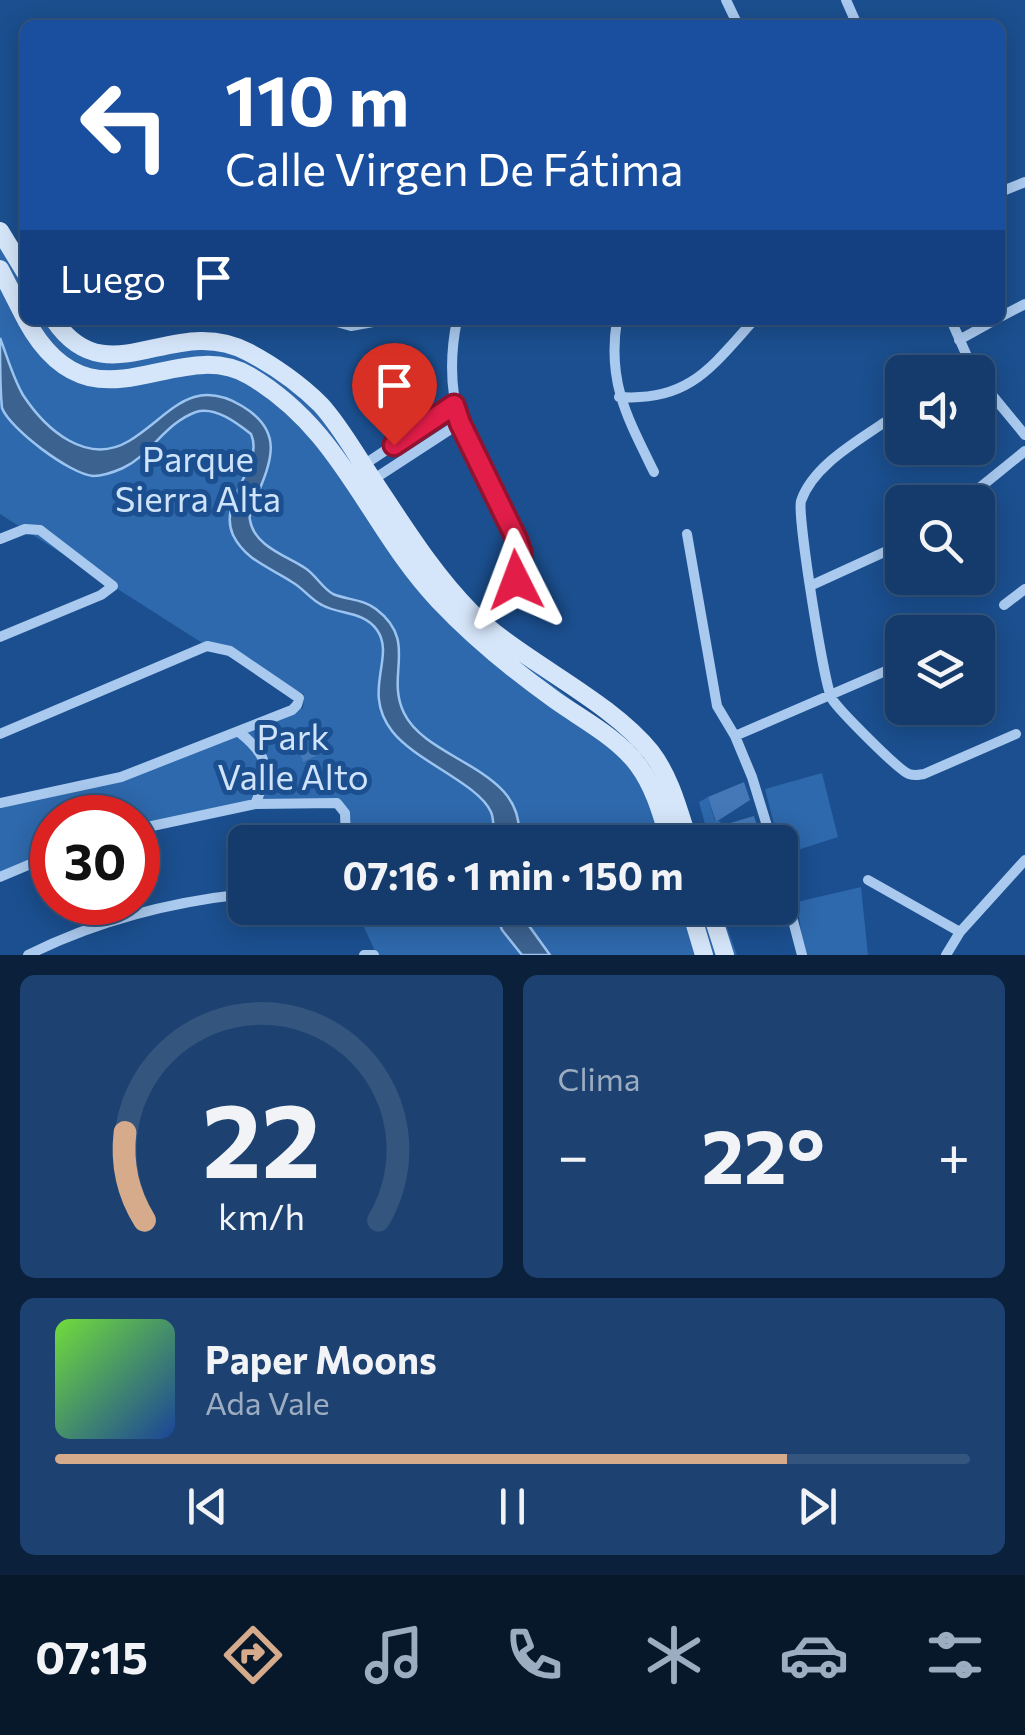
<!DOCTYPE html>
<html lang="es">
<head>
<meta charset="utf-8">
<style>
	body { margin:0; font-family:Commissioner,sans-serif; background:#1d4271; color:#f1f3f6; height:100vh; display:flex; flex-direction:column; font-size:38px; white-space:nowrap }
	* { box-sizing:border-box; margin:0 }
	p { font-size:32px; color:#9dadc1 }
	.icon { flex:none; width:55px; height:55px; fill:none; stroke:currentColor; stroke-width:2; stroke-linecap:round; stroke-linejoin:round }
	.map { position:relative; height:955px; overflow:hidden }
	.side { display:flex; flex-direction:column; gap:20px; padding:20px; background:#0b203b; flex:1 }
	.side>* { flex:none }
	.hud { position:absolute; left:20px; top:20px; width:985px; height:305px; border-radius:15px; box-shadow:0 5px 25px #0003,0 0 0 2px #33557e; background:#1a4fa0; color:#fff; overflow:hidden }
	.controls { position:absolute; left:885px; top:355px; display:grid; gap:20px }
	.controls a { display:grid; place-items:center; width:110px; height:110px; border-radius:15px; background:#143b6b; box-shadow:0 5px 25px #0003,0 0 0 2px #33557e; font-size:50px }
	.speed { position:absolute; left:30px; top:795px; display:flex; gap:20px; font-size:50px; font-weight:700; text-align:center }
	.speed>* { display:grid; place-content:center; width:130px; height:130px; border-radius:50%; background:#143b6b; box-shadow:0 5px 25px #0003,0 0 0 2px #33557e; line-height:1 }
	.speed .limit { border:15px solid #d22; background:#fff; color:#111 }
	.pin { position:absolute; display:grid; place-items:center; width:85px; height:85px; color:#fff; margin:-102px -42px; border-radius:50% 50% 50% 0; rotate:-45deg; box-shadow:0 0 10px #0007 }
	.pin .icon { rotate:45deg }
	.me { position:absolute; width:110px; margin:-55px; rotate:357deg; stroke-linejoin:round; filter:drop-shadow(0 0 8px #0008) }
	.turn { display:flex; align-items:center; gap:35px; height:210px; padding:0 40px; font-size:45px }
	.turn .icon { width:130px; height:130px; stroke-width:2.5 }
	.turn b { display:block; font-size:70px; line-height:85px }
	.then { display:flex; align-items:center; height:95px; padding:0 40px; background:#0003; gap:20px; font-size:38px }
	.big { font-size:75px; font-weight:700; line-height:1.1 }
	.side .tile { flex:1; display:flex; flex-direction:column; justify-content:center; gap:15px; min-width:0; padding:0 35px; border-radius:15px; background:#1d4271 }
	.side .dial { align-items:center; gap:0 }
	.dial svg { height:260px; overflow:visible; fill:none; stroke:#33557e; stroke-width:7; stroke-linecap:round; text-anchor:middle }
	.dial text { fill:#f1f3f6; stroke:none }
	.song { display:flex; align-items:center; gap:30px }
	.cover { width:120px; height:120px; border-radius:15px; background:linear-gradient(135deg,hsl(100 70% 55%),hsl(220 70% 35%)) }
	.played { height:10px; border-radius:5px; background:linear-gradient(90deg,#d6ab8b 80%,#33557e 80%) }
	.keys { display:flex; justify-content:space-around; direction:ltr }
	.heat { display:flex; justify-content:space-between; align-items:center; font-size:55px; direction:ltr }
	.side .tiles { flex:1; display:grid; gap:20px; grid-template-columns:1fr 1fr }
	.tile:last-child { grid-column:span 2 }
	.trip { position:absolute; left:228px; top:825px; width:570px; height:100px; border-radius:15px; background:#143b6b; box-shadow:0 5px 25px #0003,0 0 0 2px #33557e; font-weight:700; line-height:100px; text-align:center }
	.tab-bar { display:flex; height:160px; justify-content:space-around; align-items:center; background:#08182b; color:#9dadc1 }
	.tab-bar .icon { width:70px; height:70px }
	.tab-bar .on { color:#d6ab8b }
	.tab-bar b { font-size:45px; color:#f1f3f6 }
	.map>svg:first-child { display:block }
</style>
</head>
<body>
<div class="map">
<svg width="1025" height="955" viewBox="0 0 1025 955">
	<rect width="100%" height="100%" fill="#1b4f8f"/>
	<!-- green -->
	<path fill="#2e69ad" d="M0,232L25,272V320H55L88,352L236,345L319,403L355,469L477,628L671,775L696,842H345V813C298,785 191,818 138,829V818H52V855L0,877V807L121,777L303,708L304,694L207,646L0,514Z
		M822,773L838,837L782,855L765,789Z
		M708,797L715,821H720L726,842H710L699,802Z
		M861,887L868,955H804L797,902Z
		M355,908H720L737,955H377Z"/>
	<!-- water -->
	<path fill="#3c6290" stroke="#9cc4f0" stroke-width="2.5" d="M0,338C7,356 13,378 23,395C46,430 87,466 129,441C169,417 190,375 242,406C284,431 272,460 256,498C254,504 248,513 250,520C254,546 287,556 305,568C316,575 322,588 333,594C347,600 363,599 376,609C419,642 385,674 404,713C428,763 530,768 518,842H492C493,833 495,821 491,812C479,784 415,761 392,731C361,691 396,657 377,630C364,611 340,615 322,605C311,600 303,588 292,582C271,568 245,560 233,535C217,500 265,465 251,434C237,423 215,406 196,412C165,423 151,455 123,468C114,472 102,476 93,476C70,474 10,429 2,408C0,389 0,359 0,338Z
		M494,908H520L527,923L550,955H522L502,930Z"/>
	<!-- building -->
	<path fill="#4478b7" d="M310,732L318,755L303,762L295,739Z
		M744,782L750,800L716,822L708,797Z
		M754,816L762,842H726L720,826Z"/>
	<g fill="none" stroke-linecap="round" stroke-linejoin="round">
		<!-- street -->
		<path stroke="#a9c9ee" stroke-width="10" d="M726,0L738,25
			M846,0L857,25
			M24,138L25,142
			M1000,192L1025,182
			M1000,317L1025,304
			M330,320L351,326L384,320
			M457,320C450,354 450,389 460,423L521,551L507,606
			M617,320C607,382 627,417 654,472
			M951,320L974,372
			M959,340L995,320
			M978,378L1025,435
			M619,397C688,402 711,368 754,320
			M885,422C856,442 813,466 801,501C797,515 824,685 832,699C839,710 898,770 909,774C915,776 917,775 924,774L1016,734
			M359,468L454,405
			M371,481L460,423
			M962,502L1025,451
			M687,534L717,706L735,736L752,777L772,842
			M0,539L25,529L40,530L113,586L101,595L0,637
			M810,586L902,544
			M1004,605L1025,589
			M969,632L974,630
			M239,732C269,756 271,769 255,804
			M0,734L207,646L230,651L299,698L297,705L292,710L121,777L0,803
			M735,736L902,664
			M138,829L255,804L337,803L345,813L346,842
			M780,871L802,955
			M0,877L52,855
			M868,880L960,932
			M28,955C96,921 170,902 245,894
			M364,955H374
			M946,955L960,932L1025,860"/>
		<!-- secondary -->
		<path stroke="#d6e6fa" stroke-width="18" d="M0,231L25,272
			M0,269L25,318
			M26,320C92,441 176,332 250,376C343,431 368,526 439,601C474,638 513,670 555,700C583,720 617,737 638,765C655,788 662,816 670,842
			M54,320C108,399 173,312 248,352C273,365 301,385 321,405C341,427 356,455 373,480C403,525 433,574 472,613C524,663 607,698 651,752C671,778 679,812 689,842
			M690,908L704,955
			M710,908L725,955"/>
	</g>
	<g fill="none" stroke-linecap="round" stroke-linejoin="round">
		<defs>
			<path id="route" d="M394,445L454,405L460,423L517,540L521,552L516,580"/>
		</defs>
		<!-- route casing -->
		<use href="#route" stroke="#92132f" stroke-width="25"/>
		<!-- route -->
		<use href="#route" stroke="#e11d48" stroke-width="18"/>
	</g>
	<g text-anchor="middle" stroke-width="10" stroke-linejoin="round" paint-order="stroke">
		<!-- park labels -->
		<g font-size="35" fill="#cfe3fa" stroke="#1b4f8f">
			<text x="198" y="472">Parque<tspan x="198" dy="40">Sierra Alta</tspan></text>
			<text x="293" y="750">Park<tspan x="293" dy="40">Valle Alto</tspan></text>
		</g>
	</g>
</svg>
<div class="controls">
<a><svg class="icon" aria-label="sound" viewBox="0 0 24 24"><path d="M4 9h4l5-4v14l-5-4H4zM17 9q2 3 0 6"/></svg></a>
<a><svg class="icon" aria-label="search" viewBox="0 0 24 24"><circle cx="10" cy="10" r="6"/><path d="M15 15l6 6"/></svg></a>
<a><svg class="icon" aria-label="layers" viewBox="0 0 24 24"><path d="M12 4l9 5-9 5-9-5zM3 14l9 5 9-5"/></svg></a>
</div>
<div class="speed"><div class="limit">30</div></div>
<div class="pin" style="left:394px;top:445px;background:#d93025"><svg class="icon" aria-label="arrive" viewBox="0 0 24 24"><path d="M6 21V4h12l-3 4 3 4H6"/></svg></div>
<svg class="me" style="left:516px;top:580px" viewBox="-20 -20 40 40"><path d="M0-17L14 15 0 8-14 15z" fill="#e11d48" stroke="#fff" stroke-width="4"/></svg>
<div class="trip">07:16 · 1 min · 150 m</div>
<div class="hud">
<div class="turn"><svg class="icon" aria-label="left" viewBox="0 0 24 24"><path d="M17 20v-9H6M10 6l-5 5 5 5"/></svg><div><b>110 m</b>Calle Virgen De Fátima</div></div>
<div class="then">Luego<svg class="icon" aria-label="arrive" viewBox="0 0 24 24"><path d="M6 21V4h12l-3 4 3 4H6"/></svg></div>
</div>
</div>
<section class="side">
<div class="tiles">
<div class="tile dial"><svg viewBox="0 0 100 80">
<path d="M14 69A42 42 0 1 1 86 69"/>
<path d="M14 69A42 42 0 0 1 8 42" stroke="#d6ab8b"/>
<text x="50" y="56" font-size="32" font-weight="700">22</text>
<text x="50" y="72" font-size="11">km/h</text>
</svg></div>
<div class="tile"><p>Clima</p>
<div class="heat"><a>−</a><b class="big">22°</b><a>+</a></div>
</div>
<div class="tile">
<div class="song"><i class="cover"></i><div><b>Paper Moons</b><p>Ada Vale</p></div></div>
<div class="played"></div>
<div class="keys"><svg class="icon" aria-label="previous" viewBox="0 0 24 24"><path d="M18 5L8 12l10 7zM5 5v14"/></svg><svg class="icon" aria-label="pause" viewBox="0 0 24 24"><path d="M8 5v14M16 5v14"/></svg><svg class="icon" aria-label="next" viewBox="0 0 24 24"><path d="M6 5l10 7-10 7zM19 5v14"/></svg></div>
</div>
</div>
</section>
<nav class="tab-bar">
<b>07:15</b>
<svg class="icon on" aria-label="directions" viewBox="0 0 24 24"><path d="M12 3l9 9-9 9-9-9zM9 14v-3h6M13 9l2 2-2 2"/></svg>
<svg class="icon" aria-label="music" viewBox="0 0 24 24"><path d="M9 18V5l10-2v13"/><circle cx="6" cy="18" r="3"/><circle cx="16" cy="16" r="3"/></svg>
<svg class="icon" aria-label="phone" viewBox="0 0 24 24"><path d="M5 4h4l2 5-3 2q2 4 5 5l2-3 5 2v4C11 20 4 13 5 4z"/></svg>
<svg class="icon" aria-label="climate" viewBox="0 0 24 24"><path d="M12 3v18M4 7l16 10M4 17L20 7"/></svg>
<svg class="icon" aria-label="car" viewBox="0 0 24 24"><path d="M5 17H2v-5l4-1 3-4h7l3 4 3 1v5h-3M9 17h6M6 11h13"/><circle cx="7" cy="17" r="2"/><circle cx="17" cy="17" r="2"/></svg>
<svg class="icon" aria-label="filters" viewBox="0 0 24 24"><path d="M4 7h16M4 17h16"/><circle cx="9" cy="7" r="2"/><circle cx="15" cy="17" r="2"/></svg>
</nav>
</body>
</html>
